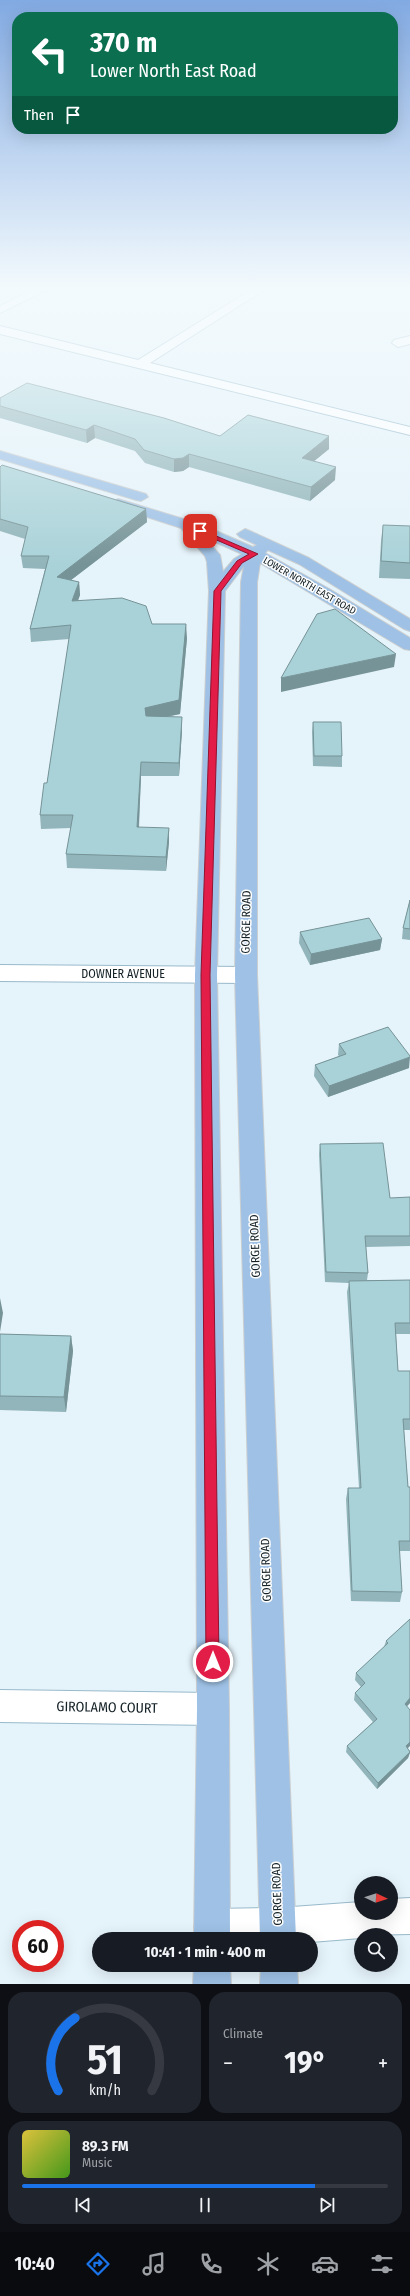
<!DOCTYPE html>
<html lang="en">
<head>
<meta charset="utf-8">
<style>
	body { margin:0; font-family:"Fira Sans Condensed",sans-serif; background:#20242c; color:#f1f3f6; height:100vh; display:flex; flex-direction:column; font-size:15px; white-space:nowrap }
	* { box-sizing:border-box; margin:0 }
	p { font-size:13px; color:#9ea1a6 }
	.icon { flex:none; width:22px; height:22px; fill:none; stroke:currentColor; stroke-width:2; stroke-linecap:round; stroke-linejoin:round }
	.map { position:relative; height:1984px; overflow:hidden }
	.details { display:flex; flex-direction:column; gap:8px; padding:8px; background:#0d0f14; flex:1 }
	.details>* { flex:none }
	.top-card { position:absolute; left:12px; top:12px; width:386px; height:122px; border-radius:16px; box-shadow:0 4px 16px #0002; background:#0b6e4f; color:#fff; overflow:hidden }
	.needle { width:26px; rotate:94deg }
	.buttons { position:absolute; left:354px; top:1876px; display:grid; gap:8px }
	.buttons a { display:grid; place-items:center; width:44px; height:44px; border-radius:50%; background:#171b24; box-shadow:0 4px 16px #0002; font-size:20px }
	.speed { position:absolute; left:12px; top:1920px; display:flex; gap:8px; font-size:20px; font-weight:700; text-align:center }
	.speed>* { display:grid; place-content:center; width:52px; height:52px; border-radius:50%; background:#171b24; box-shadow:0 4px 16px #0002; line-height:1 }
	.speed .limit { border:6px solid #d22; background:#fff; color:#111 }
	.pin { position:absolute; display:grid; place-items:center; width:34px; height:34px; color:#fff; margin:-17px; border-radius:8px; box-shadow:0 2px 6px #0006 }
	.me { position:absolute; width:44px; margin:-22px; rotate:0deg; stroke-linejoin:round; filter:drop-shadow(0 0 3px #0008) }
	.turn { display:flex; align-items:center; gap:14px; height:84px; padding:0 12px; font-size:18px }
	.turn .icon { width:52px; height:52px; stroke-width:2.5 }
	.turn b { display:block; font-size:28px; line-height:34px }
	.then { display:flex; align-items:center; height:38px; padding:0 12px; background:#0003; gap:8px; font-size:15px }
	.big { font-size:30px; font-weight:700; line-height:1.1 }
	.details .widget { flex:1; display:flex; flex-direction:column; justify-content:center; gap:6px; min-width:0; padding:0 14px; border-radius:16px; background:#20242c }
	.details .dial { align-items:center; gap:0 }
	.dial svg { height:104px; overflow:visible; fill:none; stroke:#363941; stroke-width:7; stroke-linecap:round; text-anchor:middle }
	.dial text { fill:#f1f3f6; stroke:none }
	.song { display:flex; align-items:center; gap:12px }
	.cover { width:48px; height:48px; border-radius:6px; background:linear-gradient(135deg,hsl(50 70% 55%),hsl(100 70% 35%)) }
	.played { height:4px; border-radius:2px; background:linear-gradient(90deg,#1a73e8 80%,#363941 80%) }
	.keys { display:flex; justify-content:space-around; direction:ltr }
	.heat { display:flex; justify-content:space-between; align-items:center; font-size:22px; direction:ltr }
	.details .tiles { flex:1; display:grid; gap:8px; grid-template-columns:1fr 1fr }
	.widget:last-child { grid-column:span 2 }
	.trip { position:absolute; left:92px; top:1932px; width:226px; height:40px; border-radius:20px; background:#171b24; box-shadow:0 4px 16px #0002; font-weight:700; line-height:40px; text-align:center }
	.menu { display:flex; height:64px; justify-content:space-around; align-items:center; background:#090b0e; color:#9ea1a6 }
	.menu .icon { width:28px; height:28px }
	.menu .on { color:#1a73e8 }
	.menu b { font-size:18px; color:#f1f3f6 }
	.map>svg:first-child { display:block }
</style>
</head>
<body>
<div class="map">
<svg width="410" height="1984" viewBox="0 0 410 1984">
	<rect width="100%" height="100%" fill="#e5f3fa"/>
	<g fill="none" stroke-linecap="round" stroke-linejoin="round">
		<defs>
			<path id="minor" d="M36,288H50L0,313V306Z
				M254,288H267L150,363L410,427V435L0,334V326L138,360Z
				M410,336V344L398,347L392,343L394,340Z
				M0,965L246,967L254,970L257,975L254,980L246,983L0,981Z
				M0,1690L213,1693L225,1697L229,1709L225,1721L213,1725L0,1722Z
				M410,1898V1934L361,1935V1938L311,1942V1939H199L194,1927L199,1914L212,1909L278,1908L361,1902V1913H391V1899Z"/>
			<path id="primary" d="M0,451L146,494L148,497L141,501L136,500L0,459Z
				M118,499L200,524L253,547L257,545L240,537L237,534L245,529L250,531L309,558L410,619V631L404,629L299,564L268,550L265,553L331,590L410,638V650L404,649L260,563L257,582V975L296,1939H260L235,975L241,582L244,566L225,591L217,975L229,1709L230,1939H194L197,1709L195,975L209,591L207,562L205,556L181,528L113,506L111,503ZM204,537L242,554L234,559L223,572L220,555Z
				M194,1965H230L231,1984H193Z
				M261,1965H297L298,1984H260Z"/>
		</defs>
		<!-- minor casing -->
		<use href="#minor" stroke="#98bacb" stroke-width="2"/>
		<!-- primary casing -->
		<use href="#primary" stroke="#cbcecf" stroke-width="2"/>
		<!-- minor -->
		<use href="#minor" fill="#fff" fill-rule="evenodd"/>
		<!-- primary -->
		<use href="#primary" fill="#9ec1e5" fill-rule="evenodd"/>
	</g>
	<!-- wall -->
	<path fill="#91b5ba" d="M0,398L220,436L329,449L314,461L335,480L310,501L189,467L183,471L174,472L145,463L135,451L95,438L87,443L0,418Z
		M0,467L146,509L147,522L71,580L79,582L80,595L78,600L152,624L187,638L180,714L166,717L182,730L179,776H141L139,828H169V842L166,871L67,868L66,854L71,828L41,829L40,815L47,783L69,639L31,642L30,629L45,569L23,568L21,556L25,539L0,531Z
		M383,525L410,526V579L379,578L381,541Z
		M313,722L342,756V767L313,766L312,732Z
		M410,900V940L402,939L403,928Z
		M300,932L382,939L380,950L310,965L299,943Z
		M339,1044L409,1068L328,1097L314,1076L315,1065L339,1056L338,1055Z
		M320,1144L390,1198H410V1246L366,1247L368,1273L367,1280H410V1334H396L398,1371H410V1430H404L408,1487H410V1551H399L402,1592L400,1602L351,1601L346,1499L348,1488H359L347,1292L349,1283L325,1282L319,1154Z
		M0,1334L71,1336L73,1351L66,1412L0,1410Z
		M410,1619V1703L407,1706L408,1749L410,1751V1753L408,1758L377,1789L346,1752L347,1746L373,1722L354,1700L355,1693L361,1687L355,1680L356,1673L384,1647L386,1641Z"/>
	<!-- shaded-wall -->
	<path fill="#769397" d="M94,425L95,438L87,443L86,430Z
		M329,436V449L302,471V458Z
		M189,454V467L183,471L174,472V459Z
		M336,467L335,480L310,501L311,487Z
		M146,509L147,522L58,590L57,577Z
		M79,582L80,595L73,614L72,601Z
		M186,624L187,638L180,714L145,721V708Z
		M396,654L394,667L281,692V678Z
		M182,717V730L179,776V763Z
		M141,762V776L138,841L137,827Z
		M169,828V842L166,871V857Z
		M382,939L380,950L310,965L311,954Z
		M410,1057L409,1068L328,1097L329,1086Z
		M0,1298L3,1313L0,1332Z
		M71,1336L73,1351L66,1412L64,1397Z
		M410,1698V1703L403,1710L405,1704Z
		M410,1742V1746L404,1752L406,1746Z
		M410,1752L408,1758L377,1789L378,1783Z"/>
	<!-- building -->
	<path fill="#a9d2d8" stroke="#769397" d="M27,383L164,418L220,436L248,415L329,436L302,458L336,467L311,487L189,454L183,458L174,459L144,450L135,439L94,425L86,430L0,406V398Z
		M2,465L146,509L57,577L79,582L72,601L122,598L146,606L152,624H186L179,700L145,708L146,716L182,717L179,763L141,762L137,827L169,828L166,857L66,854L73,815H40L44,783H47L71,625L30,629L49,556H21L28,527L0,519V467Z
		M383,525L410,526V563L381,561Z
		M335,609L396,654L281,678L317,614Z
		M313,722H341L342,756H314Z
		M410,900V929L403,928Z
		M369,918L382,939L311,954L300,932Z
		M388,1027L410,1056V1057L329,1086L315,1065L346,1054L339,1044Z
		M383,1143L390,1198L410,1197V1236H365L368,1273L326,1272L320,1144Z
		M410,1280V1323H395L398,1371H410V1419H403L408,1487H410V1541H399L402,1592L352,1591L348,1488H361L349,1281Z
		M0,1334L71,1336L64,1397L0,1396Z
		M410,1619V1698L405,1704L410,1710V1742L406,1746L410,1752L378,1783L347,1746L377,1719L355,1693L365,1683L356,1673L388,1643L386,1641Z"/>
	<!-- sky -->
	<linearGradient id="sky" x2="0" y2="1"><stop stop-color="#82aae2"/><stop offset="0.51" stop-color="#f3fafd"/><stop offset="1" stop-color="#f3fafd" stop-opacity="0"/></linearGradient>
	<rect width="410" height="565" fill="url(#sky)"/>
	<!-- route -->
	<path fill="#e11d48" stroke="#92132f" d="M200,529L258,554L242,563L221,591L210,975L219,1662L218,1666L213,1668L208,1666L206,1662L201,975L214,591L237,561L249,554L198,532Z"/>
	<g text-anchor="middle" stroke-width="3" stroke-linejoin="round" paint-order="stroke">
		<!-- far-street labels -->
		<g font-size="10" fill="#132026" stroke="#fefefe">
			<text transform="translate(310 585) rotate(30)" y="4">LOWER NORTH EAST ROAD</text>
		</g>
		<!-- street labels -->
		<g font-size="12" fill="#132026" stroke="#fefefe">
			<text transform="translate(246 922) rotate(-89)" y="4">GORGE ROAD</text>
			<text x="123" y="978">DOWNER AVENUE</text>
			<text transform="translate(255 1246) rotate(-92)" y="4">GORGE ROAD</text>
			<text transform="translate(266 1570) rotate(-92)" y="4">GORGE ROAD</text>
			<text transform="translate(277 1894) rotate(-92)" y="4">GORGE ROAD</text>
		</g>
		<!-- near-street labels -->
		<g font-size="14" fill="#132026" stroke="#fefefe">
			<text transform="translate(107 1707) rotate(1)" y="5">GIROLAMO COURT</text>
		</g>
	</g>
</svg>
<div class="buttons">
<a><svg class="needle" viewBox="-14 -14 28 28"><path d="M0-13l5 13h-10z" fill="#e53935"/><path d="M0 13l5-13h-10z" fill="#9ea1a6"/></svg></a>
<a><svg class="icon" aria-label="search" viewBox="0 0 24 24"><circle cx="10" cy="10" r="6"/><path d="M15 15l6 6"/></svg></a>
</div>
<div class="speed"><div class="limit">60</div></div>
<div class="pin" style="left:200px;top:531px;background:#d93025"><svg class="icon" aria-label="arrive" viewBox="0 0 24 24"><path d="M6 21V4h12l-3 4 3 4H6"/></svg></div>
<svg class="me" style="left:213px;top:1662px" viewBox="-20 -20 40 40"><circle r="17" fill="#e11d48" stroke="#fff" stroke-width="3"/><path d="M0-11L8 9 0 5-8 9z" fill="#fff"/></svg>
<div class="trip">10:41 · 1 min · 400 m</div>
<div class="top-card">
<div class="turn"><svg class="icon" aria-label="left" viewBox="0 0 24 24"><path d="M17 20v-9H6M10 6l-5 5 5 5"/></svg><div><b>370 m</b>Lower North East Road</div></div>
<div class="then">Then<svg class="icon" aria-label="arrive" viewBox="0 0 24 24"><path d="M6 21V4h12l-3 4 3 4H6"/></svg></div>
</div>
</div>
<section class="details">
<div class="tiles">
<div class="widget dial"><svg viewBox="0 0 100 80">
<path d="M14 69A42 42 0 1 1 86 69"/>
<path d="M14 69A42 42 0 0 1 27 13" stroke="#1a73e8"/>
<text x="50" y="56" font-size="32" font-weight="700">51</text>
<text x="50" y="72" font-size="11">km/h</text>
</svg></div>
<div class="widget"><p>Climate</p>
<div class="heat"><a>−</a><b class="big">19°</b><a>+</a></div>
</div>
<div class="widget">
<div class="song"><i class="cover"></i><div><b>89.3 FM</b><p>Music</p></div></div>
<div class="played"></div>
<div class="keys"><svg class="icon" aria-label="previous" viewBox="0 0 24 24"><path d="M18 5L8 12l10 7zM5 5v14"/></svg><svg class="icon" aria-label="pause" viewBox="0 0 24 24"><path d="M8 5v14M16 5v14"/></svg><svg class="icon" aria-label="next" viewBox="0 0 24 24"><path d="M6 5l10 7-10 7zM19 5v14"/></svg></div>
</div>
</div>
</section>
<nav class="menu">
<b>10:40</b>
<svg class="icon on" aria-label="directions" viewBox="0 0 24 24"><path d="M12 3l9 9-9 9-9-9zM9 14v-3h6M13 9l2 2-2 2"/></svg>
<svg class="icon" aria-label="music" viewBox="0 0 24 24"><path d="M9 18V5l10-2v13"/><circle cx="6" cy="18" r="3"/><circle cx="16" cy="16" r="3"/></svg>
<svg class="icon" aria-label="phone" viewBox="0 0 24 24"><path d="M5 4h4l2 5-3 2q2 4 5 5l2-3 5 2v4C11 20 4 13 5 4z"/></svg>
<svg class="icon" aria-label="climate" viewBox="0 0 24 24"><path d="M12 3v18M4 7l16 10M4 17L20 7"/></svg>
<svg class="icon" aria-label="car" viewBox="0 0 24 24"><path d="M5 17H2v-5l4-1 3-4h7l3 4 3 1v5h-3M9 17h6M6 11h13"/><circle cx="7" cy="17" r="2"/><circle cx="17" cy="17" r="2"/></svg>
<svg class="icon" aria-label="filters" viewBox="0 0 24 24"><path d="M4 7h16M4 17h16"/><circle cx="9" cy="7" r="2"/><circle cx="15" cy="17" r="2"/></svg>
</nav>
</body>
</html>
